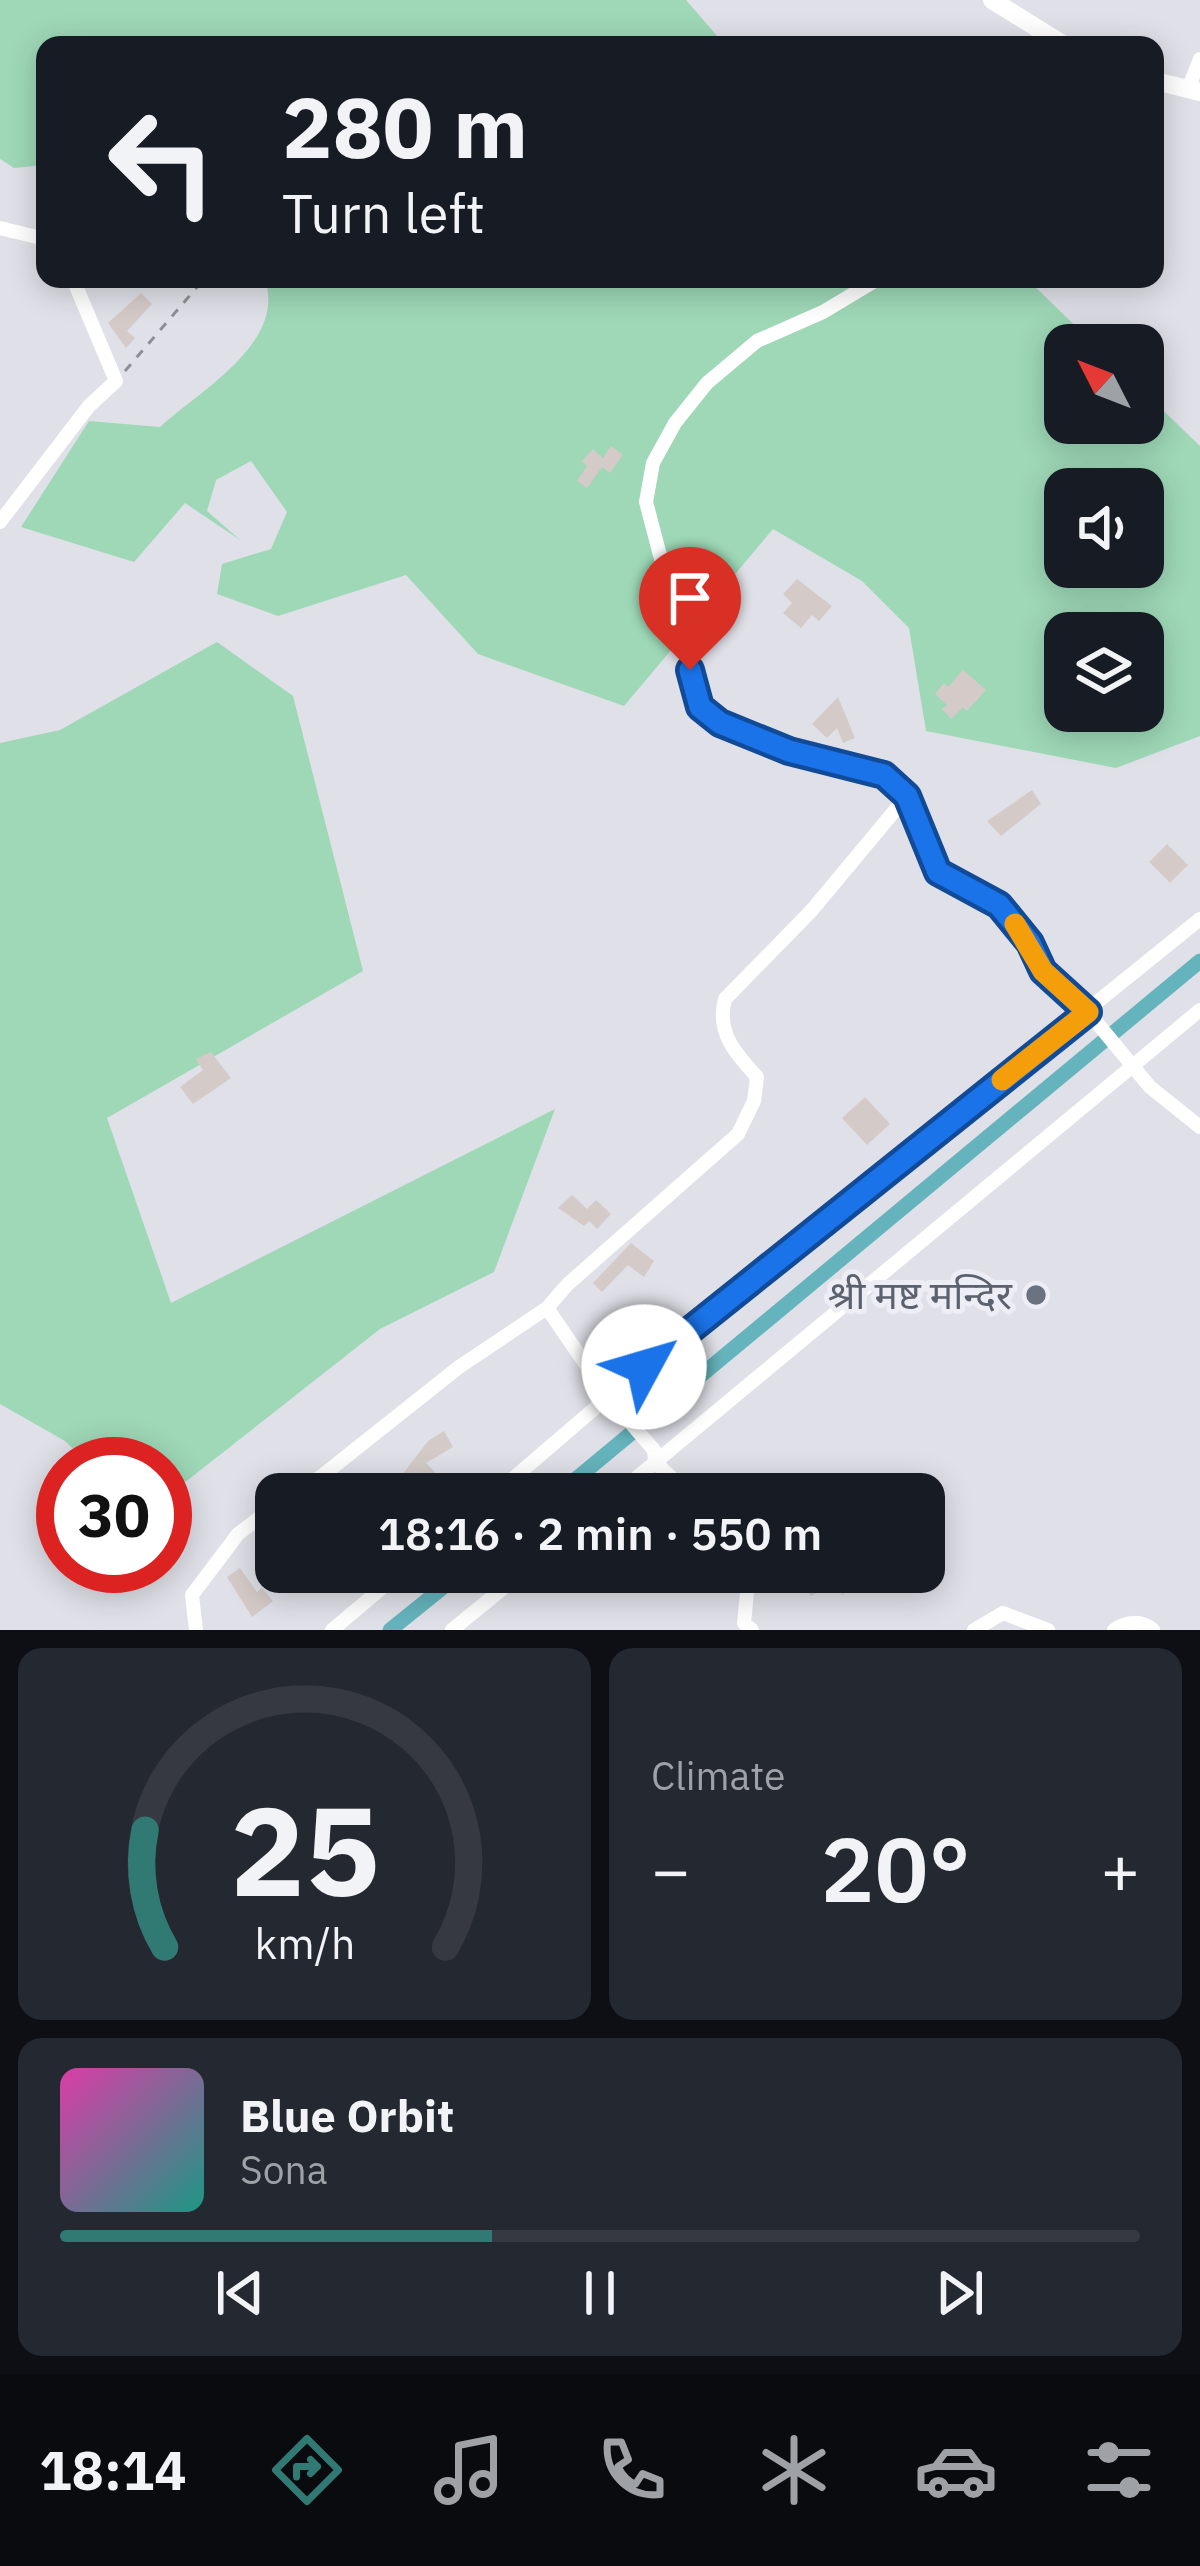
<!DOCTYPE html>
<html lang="en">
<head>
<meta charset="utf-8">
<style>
	body { margin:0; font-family:"IBM Plex Sans","Noto Sans Devanagari",sans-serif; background:#242831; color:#f1f3f6; height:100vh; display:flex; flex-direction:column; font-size:45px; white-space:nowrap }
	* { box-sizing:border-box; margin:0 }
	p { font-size:39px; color:#9ea1a6 }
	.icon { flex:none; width:66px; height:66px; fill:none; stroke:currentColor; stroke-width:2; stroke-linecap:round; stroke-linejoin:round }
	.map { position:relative; height:1630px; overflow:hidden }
	.details { display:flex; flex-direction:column; gap:18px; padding:18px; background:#0d0f14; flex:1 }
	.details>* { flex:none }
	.top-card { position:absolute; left:36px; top:36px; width:1128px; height:252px; border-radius:24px; box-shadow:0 6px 30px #0003; background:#171b24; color:#f1f3f6; overflow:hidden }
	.needle { width:78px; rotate:312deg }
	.controls { position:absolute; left:1044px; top:324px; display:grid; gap:24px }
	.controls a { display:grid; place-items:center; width:120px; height:120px; border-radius:24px; background:#171b24; box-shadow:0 6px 30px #0003; font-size:60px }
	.speed { position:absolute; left:36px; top:1437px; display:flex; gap:24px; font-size:60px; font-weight:700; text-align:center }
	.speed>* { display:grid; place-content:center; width:156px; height:156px; border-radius:50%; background:#171b24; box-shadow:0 6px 30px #0003; line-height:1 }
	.speed .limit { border:18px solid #d22; background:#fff; color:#111 }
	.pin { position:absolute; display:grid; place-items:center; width:102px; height:102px; color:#fff; margin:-123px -51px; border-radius:50% 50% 50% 0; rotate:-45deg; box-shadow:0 0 12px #0007 }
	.pin .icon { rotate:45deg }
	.me { position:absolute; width:132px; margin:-66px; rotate:51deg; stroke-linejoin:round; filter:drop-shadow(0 0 9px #0008) }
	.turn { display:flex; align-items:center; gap:42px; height:252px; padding:0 48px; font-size:54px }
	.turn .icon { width:156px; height:156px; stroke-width:2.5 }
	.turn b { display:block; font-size:84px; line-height:102px }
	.big { font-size:90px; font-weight:600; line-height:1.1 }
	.details .card { flex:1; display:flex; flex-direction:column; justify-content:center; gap:18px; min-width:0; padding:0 42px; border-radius:24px; background:#242831 }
	.details .dial { align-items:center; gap:0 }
	.dial svg { height:312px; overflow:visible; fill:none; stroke:#363941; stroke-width:7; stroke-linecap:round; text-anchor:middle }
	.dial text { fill:#f1f3f6; stroke:none }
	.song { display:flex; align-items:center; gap:36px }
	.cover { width:144px; height:144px; border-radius:18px; background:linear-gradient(135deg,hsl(320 70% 55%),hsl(170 70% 35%)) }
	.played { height:12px; border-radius:6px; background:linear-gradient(90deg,#317973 40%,#363941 40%) }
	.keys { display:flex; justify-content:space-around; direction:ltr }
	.heat { display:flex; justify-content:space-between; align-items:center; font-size:66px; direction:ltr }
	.details .tiles { flex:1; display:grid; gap:18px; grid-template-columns:1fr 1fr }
	.card:last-child { grid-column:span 2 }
	.trip { position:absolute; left:255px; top:1473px; width:690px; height:120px; border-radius:24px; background:#171b24; box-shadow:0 6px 30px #0003; font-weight:600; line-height:120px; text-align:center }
	.tabs { display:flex; height:192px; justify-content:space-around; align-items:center; background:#090b0e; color:#9ea1a6 }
	.tabs .icon { width:84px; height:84px }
	.tabs .selected { color:#317973 }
	.tabs b { font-size:54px; color:#f1f3f6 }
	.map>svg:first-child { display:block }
</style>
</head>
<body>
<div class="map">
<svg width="1200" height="1630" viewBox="0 0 1200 1630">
	<rect width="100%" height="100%" fill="#e0e0e8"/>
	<!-- green -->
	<path fill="#9ed8b7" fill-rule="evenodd" d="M0,0H686L725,45H45V165L14,168L0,159Z
		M265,279H1027L1095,345H1065V423H1143V391L1200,446V736L1116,768L926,731L909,628L862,581L773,529L624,706L478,654L406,575L278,616L217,594L222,564L271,549L287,512L251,461L216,480L207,511L240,540L185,503L134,562L21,527L89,421L160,427C202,389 286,343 265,279ZM1065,489H1143V567H1065ZM1065,633H1143V711H1065Z
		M217,642L293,696L363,971L107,1118L171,1303L555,1109L494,1272L380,1329L165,1498V1464H89L65,1441L0,1404V743L60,730Z"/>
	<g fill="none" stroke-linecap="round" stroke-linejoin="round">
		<!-- canal -->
		<path stroke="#65b4bd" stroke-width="15" d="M558,1494L1200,961
			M390,1630L462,1572"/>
	</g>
	<!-- building -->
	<path fill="#d4cbc9" d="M141,293L152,304L127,331L135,338L126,348L108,323Z
		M611,446L623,455L610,473L602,467L587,488L577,481L587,466L582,461L593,449L603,458Z
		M797,579L832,606L819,621L812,615L801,628L783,613L792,603L783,594Z
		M963,670L986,690L967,711L963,707L951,719L942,709L947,705L935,694L944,683L948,687Z
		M838,697L855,738L843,743L837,728L827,738L812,724Z
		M1032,790L1041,804L1001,836L987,821Z
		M1167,844L1188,865L1170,883L1149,862Z
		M211,1052L231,1078L193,1104L180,1087L203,1070L196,1059Z
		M865,1097L890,1124L867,1145L842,1118Z
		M572,1195L587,1209L596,1200L611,1214L597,1229L589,1221L584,1226L558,1208Z
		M631,1243L654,1261L644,1277L628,1265L602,1292L593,1283Z
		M444,1431L453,1447L426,1463L435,1472L420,1488L407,1474L399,1479L428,1441Z
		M240,1568L257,1592L262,1588L273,1601L252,1617L227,1577Z
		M797,1572H841L853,1582L843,1595L830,1585L811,1596Z"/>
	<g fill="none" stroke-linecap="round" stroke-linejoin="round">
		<!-- path -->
		<path stroke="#8e8e94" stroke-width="3" stroke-dasharray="9 9" stroke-linecap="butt" d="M125,371L204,279
			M354,1572L366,1583"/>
		<!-- street -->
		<path stroke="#fff" stroke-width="14" d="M1188,89L1200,59
			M0,228L45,239
			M878,279L823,312L757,341L707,383L675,423L653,463L646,502L700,707L720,723L789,751L883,775L907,796L938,872L999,905L1030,943L1043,971L1088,1012L1150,1087L1200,1127
			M0,522L89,406L116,381L73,279
			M299,1494L459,1367L547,1308
			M495,1494L608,1397L1200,919
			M617,1494L1200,1010
			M689,1494L655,1462L654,1450L608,1397L547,1308L568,1284L738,1134L754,1101L757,1077C735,1053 716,1032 725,999L812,910L907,796
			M749,1572L744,1623L752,1630
			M196,1630L192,1595L238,1534L276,1505
			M332,1630L401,1572
			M452,1630L523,1572
			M974,1630L1003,1613L1048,1630
			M1114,1630C1126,1621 1142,1620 1153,1630"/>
		<!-- secondary -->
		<path stroke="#fff" stroke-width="18" d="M992,0L1064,45
			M1155,81L1200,92"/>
	</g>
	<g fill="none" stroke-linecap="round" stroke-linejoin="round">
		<defs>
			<path id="route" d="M644,1367L1088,1012L1043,971L1030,943L999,905L938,872L907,796L884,775L789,751L720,723L700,707L690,670"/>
		</defs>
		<!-- route casing -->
		<use href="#route" stroke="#114b97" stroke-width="30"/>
		<!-- route -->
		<use href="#route" stroke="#1a73e8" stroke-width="21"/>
		<!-- slow -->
		<path stroke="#f59e0b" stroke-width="21" d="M1002,1080L1088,1012L1043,971L1015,924"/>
	</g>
	<!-- markers -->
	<circle fill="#6b7280" stroke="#ededf5" stroke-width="4.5" cx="1036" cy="1295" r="12"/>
	<g text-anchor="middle" stroke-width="10" stroke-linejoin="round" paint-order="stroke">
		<!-- worship labels -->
		<g font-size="39" fill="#5b616d" stroke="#ededf5" text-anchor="end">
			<text x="1012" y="1309">श्री मष्ट मन्दिर</text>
		</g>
	</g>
</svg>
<div class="controls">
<a><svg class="needle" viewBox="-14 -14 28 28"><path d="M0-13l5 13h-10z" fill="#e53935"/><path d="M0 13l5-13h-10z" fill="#9ea1a6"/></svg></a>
<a><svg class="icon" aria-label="sound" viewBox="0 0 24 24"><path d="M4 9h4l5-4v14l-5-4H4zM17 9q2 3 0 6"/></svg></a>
<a><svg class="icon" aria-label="layers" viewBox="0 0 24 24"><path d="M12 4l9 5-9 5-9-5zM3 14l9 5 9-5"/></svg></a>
</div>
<div class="speed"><div class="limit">30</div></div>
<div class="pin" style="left:690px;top:670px;background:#d93025"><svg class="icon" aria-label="arrive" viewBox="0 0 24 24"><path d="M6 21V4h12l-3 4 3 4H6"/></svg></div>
<svg class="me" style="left:644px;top:1367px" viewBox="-20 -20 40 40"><circle r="19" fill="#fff"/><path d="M0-13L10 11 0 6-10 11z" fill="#1a73e8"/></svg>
<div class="trip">18:16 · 2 min · 550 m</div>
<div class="top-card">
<div class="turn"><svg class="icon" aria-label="left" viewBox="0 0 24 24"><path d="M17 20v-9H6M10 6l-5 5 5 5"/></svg><div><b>280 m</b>Turn left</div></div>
</div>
</div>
<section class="details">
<div class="tiles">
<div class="card dial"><svg viewBox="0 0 100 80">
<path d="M14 69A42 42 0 1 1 86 69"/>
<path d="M14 69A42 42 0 0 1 9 39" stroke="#317973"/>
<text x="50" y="56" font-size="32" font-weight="700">25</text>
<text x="50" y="72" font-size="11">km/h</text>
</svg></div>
<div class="card"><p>Climate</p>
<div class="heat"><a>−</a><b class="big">20°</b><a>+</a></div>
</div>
<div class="card">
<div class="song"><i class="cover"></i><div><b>Blue Orbit</b><p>Sona</p></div></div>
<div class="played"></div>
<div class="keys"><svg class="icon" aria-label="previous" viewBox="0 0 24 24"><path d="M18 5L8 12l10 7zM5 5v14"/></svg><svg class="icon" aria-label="pause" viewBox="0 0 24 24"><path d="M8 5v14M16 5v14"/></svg><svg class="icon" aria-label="next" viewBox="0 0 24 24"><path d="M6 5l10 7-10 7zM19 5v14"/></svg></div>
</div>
</div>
</section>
<nav class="tabs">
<b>18:14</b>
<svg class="icon selected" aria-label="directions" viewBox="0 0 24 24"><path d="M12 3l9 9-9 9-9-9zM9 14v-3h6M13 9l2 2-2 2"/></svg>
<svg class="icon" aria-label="music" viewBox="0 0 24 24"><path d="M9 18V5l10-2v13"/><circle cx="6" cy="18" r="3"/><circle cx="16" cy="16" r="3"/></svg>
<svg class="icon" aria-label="phone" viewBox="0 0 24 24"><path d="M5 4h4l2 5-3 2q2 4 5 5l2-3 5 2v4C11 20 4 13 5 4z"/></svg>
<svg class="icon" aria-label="climate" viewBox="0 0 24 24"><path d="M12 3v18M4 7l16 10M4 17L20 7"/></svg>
<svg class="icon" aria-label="car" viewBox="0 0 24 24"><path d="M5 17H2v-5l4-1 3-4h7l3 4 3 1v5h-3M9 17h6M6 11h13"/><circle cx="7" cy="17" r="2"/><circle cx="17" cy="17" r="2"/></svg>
<svg class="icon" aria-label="filters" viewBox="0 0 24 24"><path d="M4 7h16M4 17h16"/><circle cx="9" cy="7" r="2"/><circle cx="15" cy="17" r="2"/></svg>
</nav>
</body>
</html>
